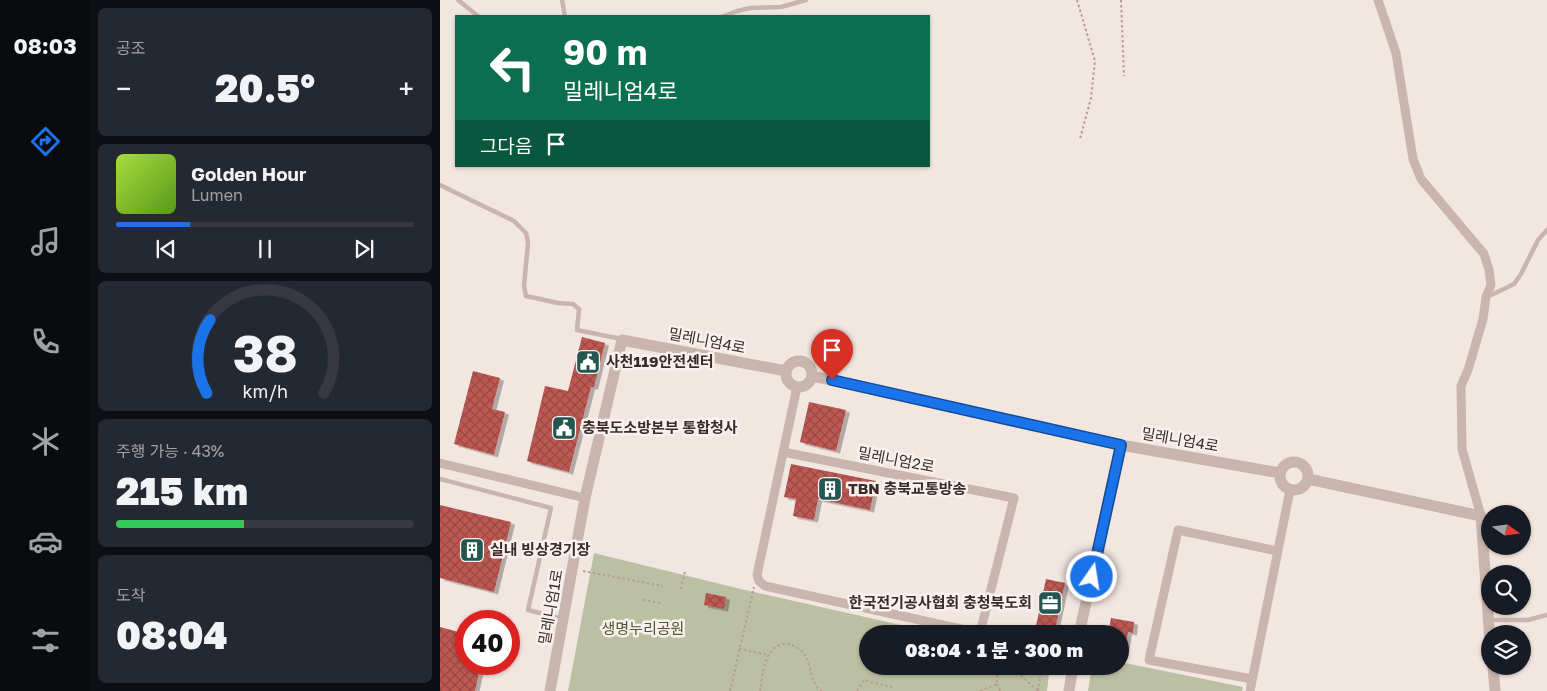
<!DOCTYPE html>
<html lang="ko">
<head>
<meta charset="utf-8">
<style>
	body { margin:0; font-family:"Golos Text","Noto Sans KR",sans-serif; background:#242831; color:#f1f3f6; height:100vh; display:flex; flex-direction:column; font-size:19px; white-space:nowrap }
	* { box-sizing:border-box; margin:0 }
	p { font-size:16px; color:#9ea1a6 }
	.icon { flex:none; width:28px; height:28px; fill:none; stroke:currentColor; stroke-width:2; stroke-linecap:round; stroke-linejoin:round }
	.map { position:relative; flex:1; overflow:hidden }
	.panel { display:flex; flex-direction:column; gap:8px; padding:8px; background:#0d0f14; width:350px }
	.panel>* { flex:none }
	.banner { position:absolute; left:15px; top:15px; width:475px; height:152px; border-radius:0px; box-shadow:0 1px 4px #0004; background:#0b6e4f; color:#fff; overflow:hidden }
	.needle { width:32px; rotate:104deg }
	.buttons { position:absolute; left:1041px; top:505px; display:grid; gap:10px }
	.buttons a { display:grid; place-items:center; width:50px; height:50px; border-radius:50%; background:#171b24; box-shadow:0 1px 4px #0004; font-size:25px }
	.speed { position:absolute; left:15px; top:610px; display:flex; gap:10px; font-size:25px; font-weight:700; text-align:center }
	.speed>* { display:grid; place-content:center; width:65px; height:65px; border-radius:50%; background:#171b24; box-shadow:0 1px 4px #0004; line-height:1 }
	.speed .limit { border:8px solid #d22; background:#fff; color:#111 }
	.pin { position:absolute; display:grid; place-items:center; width:42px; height:42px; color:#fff; margin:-51px -21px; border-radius:50% 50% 50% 0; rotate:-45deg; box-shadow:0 0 5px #0007 }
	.pin .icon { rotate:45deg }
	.me { position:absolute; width:55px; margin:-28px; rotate:13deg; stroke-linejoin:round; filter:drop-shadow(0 0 4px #0008) }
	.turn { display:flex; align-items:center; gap:18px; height:105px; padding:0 25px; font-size:22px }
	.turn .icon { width:65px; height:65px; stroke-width:2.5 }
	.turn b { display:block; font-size:35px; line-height:42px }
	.then { display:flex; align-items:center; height:48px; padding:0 25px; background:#0003; gap:10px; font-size:19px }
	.big { font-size:38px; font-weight:800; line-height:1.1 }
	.panel .widget { flex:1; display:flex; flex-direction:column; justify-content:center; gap:8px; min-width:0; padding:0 18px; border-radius:8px; background:#242831 }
	.panel .dial { align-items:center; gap:0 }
	.dial svg { height:130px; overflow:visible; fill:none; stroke:#363941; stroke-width:7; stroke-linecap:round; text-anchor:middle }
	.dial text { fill:#f1f3f6; stroke:none }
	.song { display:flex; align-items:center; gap:15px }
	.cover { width:60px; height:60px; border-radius:8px; background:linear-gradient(135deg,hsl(80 70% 55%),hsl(90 70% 35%)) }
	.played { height:5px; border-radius:2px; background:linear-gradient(90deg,#1a73e8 25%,#363941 25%) }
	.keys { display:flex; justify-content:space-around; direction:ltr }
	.heat { display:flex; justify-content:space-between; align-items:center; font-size:28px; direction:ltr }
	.charge { height:8px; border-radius:4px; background:linear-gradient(90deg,#34c759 43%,#363941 0) }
	.trip { position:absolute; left:419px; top:625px; width:270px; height:50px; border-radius:25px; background:#171b24; box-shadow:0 1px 4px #0004; font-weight:800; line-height:50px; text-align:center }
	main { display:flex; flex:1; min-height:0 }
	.dock { display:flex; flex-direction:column; width:90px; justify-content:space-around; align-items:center; background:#090b0e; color:#9ea1a6 }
	.dock .icon { width:35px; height:35px }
	.dock .on { color:#1a73e8 }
	.dock b { font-size:22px; color:#f1f3f6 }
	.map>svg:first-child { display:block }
</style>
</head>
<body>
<main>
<nav class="dock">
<b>08:03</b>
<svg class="icon on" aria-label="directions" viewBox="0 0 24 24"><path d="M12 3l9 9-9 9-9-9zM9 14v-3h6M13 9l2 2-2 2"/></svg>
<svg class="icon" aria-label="music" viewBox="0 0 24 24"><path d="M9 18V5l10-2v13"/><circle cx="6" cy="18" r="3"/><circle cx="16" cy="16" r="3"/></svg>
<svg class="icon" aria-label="phone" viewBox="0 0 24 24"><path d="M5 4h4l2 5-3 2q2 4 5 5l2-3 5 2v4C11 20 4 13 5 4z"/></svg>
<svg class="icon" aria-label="climate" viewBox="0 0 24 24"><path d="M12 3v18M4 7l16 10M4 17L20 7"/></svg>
<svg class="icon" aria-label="car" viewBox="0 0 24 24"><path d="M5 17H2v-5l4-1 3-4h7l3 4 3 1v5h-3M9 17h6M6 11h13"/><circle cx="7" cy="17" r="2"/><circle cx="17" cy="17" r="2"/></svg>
<svg class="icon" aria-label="filters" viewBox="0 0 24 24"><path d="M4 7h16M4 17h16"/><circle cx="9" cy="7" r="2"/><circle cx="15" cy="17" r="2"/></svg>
</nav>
<section class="panel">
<div class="widget"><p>공조</p>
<div class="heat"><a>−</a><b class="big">20.5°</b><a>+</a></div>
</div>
<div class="widget">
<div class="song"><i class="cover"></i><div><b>Golden Hour</b><p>Lumen</p></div></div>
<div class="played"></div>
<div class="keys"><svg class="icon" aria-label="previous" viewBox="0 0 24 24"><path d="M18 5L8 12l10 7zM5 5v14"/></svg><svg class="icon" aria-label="pause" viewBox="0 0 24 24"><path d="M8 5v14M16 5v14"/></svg><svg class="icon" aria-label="next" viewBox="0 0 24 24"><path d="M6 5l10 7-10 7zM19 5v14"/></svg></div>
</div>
<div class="widget dial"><svg viewBox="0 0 100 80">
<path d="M14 69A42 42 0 1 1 86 69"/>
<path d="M14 69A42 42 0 0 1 16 24" stroke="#1a73e8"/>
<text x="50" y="56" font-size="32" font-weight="700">38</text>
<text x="50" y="72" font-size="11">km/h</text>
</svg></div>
<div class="widget"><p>주행 가능 · 43%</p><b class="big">215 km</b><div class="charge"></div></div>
<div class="widget"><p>도착</p><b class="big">08:04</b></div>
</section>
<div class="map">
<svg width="1107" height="691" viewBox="0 0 1107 691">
	<defs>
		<pattern id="building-cross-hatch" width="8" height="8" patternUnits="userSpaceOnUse" patternTransform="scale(1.25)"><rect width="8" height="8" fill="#bd5853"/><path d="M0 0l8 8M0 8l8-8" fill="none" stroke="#9b4945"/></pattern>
		<filter id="shadow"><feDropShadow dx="4" dy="2.5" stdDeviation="0" flood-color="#0004"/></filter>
	</defs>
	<rect width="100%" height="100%" fill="#f2e6e1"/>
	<!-- green -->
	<path fill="#bcc0a2" d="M154,553L305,590L501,634H428V666H610L607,691H128Z
		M680,662L803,687L802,691H648L652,666H680Z"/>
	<!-- building -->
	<path fill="url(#building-cross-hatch)" filter="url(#shadow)" d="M142,337L165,343L154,387H151L129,472L87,461L105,386L128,391Z
		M33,371L60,378L52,409L65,412L54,455L14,444Z
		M369,402L406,410L396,451L360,442Z
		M351,464L436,481L430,510L378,499L374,520L353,516L356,499L344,497Z
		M0,505L71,522L54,592L0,578Z
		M606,579L625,583L615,630L596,626Z
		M266,593L286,597L284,609L264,605Z
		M671,618L694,622L693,633L688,632L684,656L680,655V634H668Z
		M0,627L26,634V664H41L35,691H0Z"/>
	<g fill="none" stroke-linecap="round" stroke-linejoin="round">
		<!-- path -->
		<path stroke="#b59e97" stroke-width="2" stroke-dasharray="2.5 2.5" stroke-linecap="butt" d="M637,0L655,61L651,98L640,139
			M681,0L684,76
			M143,571L223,586
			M241,589L245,571
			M203,600L220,603
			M299,649L329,655
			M557,671L570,667L577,672
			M557,684L560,691
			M290,691L314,587
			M320,691C323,675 323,649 343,644C347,643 351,644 354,646C376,656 365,681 382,691
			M417,691L424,680L455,688
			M540,691L557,684V666
			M598,691L602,666"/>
		<!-- service -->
		<path stroke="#c9b5ad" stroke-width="4.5" d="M18,0L38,16
			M122,0L125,16
			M284,16L297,11L310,8L341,7L366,0
			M0,185L74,221L86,233L88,243L84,286L86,296L118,303L133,304L139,309L137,330L181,339
			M1047,297L1074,284L1081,274L1098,240L1107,230
			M0,479L111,508L88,610L123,619
			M1049,620H1088L1107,615"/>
		<!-- minor -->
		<path stroke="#c9b5ad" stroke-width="9" d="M938,0L956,53L973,159L981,179L1044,254L1049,270L1051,285L1046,297L1043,319L1028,370L1021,386L1022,449L1041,516
			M357,387L317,575L319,581L325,586L544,634
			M343,452L574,498L540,633
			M0,463L145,498
			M812,679L709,660L738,530L837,551
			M810,691L850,490"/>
		<!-- tertiary -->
		<path stroke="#c9b5ad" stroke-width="11" d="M346 374a13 13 0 1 1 26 0a13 13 0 1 1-26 0Z
			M372,376L681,445L840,473
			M840 476a14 14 0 1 1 28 0a14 14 0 1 1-28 0Z
			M868,479L1041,516L1050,641
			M639,634L681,445
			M1053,666L1055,691
			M110,691L145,498L182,340L346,371
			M629,691L633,666"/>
		<!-- path-bridge -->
		<path stroke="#b59e97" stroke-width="2" stroke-dasharray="2.5 2.5" stroke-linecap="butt" d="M577,672L598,691"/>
	</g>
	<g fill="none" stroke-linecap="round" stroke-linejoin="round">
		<defs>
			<path id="route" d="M392,380L681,445L652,577"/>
		</defs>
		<!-- route casing -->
		<use href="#route" stroke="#114b97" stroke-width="12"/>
		<!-- route -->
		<use href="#route" stroke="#1a73e8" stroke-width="9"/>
	</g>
	<!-- icons -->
	<defs>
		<symbol id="civic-square" viewBox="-11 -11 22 22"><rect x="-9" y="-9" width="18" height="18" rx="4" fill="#235750" stroke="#f9f1ed"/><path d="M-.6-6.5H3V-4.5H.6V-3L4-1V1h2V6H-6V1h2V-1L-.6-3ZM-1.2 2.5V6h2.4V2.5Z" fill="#fff"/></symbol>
		<symbol id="building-square" viewBox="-11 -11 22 22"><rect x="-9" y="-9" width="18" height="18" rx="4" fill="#235750" stroke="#f9f1ed"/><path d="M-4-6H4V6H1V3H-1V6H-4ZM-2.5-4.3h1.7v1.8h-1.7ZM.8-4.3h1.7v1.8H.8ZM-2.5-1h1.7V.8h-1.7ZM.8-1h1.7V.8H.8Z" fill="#fff"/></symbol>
		<symbol id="office-square" viewBox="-11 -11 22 22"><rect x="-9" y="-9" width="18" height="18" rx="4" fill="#235750" stroke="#f9f1ed"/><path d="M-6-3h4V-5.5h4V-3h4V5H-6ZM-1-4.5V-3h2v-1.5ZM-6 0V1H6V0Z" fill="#fff"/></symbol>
	</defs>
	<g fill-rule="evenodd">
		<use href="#civic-square" x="134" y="348" width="28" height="28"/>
		<use href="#civic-square" x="110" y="414" width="28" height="28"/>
		<use href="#building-square" x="376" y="475" width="28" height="28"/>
		<use href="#building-square" x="18" y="536" width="28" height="28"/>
		<use href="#office-square" x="596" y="589" width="28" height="28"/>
	</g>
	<g text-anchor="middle" stroke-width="5" stroke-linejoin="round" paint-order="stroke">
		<!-- street labels -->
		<g font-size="15" fill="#382d2b" stroke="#f9f1ed">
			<text transform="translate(267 341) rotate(11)" y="5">밀레니엄4로</text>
			<text transform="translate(740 440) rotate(10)" y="5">밀레니엄4로</text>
			<text transform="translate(456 460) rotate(11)" y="5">밀레니엄2로</text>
			<text transform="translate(111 607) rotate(-80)" y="5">밀레니엄1로</text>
		</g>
		<!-- poi labels -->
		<g font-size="15" font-weight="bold" fill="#382d2b" stroke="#f9f1ed" text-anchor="start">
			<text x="166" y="367">사천119안전센터</text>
			<text x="142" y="433">충북도소방본부 통합청사</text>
			<text x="408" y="494">TBN 충북교통방송</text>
			<text x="50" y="555">실내 빙상경기장</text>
			<text x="592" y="608" text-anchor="end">한국전기공사협회 충청북도회</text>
		</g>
		<!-- park labels -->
		<g font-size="15" fill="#4f5531" stroke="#f9f1ed">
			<text x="203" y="634">생명누리공원</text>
		</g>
	</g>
</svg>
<div class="buttons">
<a><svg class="needle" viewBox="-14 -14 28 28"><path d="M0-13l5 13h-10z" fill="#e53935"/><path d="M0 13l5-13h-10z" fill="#9ea1a6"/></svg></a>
<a><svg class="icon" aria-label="search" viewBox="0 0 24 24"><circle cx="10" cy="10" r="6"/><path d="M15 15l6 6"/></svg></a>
<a><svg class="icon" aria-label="layers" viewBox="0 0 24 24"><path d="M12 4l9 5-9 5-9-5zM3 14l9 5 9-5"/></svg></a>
</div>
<div class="speed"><div class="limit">40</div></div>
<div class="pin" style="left:392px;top:380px;background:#d93025"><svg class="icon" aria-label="arrive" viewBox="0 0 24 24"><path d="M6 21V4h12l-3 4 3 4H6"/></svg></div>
<svg class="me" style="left:652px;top:577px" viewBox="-20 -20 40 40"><circle r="17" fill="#1a73e8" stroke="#fff" stroke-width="3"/><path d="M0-11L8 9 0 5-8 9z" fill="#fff"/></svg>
<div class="trip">08:04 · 1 분 · 300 m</div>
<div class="banner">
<div class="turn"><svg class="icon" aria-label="left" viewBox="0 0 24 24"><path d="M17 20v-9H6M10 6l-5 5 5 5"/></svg><div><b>90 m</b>밀레니엄4로</div></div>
<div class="then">그다음<svg class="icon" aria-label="arrive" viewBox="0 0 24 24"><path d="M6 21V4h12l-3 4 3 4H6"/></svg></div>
</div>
</div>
</main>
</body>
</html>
